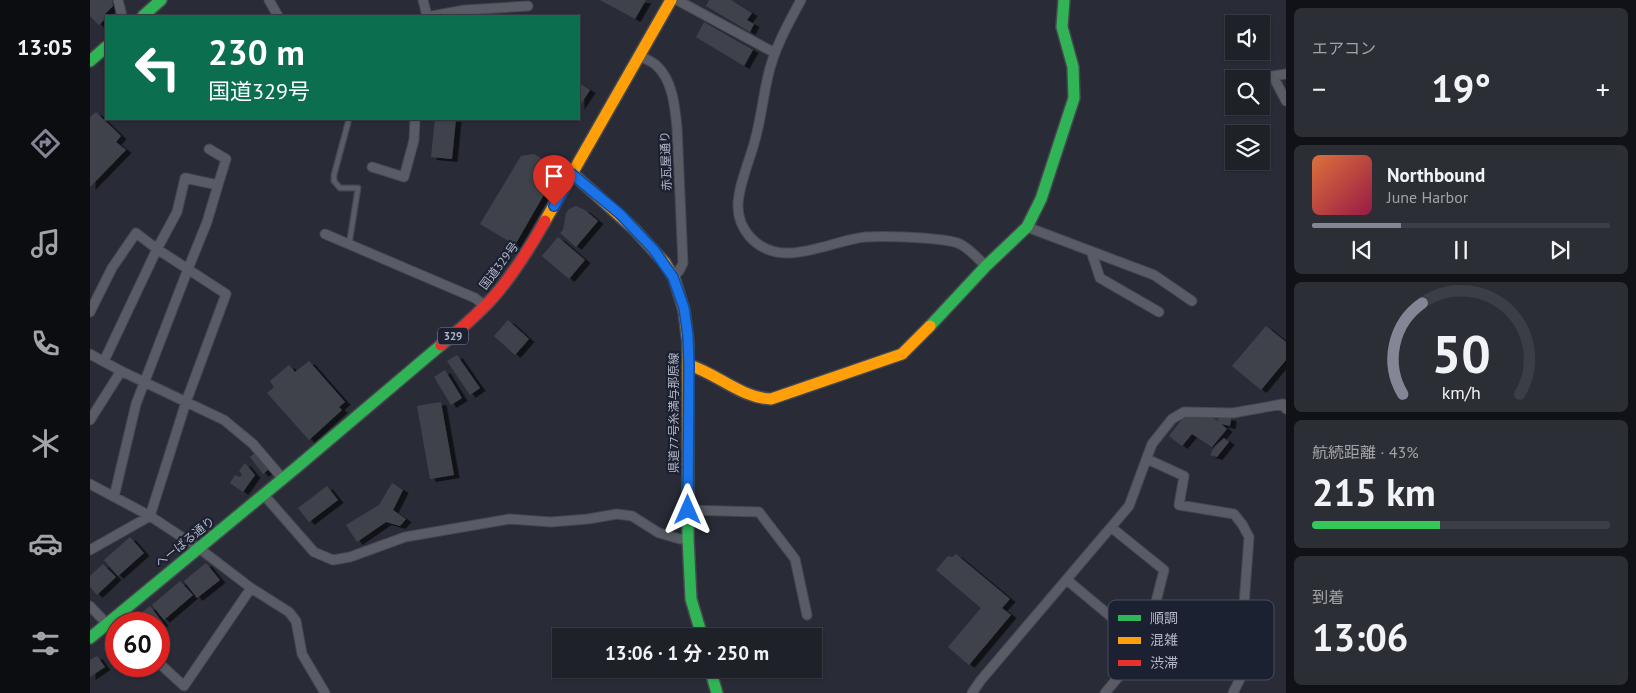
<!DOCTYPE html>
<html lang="ja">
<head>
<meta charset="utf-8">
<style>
	body { margin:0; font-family:"PT Sans","Noto Sans JP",sans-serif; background:#2c2e35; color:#f1f3f6; height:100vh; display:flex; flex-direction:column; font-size:19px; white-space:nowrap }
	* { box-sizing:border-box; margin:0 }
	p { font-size:16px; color:#a1a3a8 }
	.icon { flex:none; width:28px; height:28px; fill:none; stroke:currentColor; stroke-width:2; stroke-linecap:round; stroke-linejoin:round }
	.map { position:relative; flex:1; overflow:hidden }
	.details { display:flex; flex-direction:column; gap:8px; padding:8px; background:#111217; width:350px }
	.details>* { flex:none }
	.hud { position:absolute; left:15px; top:15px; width:475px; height:105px; border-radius:0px; box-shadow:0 1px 4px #0004,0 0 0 1px #3c3e46; background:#0b6e4f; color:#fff; overflow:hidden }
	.buttons { position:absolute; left:1135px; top:15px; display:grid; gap:10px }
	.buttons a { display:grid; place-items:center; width:45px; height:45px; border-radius:0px; background:#1f2129; box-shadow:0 1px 4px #0004,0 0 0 1px #3c3e46; font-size:25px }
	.speed { position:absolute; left:15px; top:612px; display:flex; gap:10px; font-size:25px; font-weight:700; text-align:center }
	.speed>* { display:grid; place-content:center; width:65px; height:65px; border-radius:50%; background:#1f2129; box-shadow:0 1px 4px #0004,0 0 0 1px #3c3e46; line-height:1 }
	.speed .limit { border:8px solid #d22; background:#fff; color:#111 }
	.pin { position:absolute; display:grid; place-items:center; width:42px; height:42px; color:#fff; margin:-51px -21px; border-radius:50% 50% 50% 0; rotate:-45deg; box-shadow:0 0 5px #0007 }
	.pin .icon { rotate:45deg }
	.me { position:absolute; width:55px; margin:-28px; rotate:0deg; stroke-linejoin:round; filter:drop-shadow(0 0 4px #0008) }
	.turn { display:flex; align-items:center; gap:18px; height:105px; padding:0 20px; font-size:22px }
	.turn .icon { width:65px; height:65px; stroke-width:2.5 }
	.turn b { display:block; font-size:35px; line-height:42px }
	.big { font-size:38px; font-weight:700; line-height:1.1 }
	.details .card { flex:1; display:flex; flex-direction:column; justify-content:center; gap:8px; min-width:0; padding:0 18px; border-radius:8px; background:#2c2e35 }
	.details .dial { align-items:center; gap:0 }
	.dial svg { height:130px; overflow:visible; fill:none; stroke:#3c3e46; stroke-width:7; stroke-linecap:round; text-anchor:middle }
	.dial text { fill:#f1f3f6; stroke:none }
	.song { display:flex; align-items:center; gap:15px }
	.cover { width:60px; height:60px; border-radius:8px; background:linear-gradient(135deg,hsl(20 70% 55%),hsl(340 70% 35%)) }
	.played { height:5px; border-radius:2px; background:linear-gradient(90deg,#838695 30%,#3c3e46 30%) }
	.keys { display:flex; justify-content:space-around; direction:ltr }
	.heat { display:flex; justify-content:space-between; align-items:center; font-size:28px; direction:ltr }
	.charge { height:8px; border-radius:4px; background:linear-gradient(90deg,#34c759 43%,#3c3e46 0) }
	.trip { position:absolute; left:462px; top:628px; width:270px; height:50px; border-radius:0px; background:#1f2129; box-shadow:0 1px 4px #0004,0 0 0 1px #3c3e46; font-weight:700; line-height:50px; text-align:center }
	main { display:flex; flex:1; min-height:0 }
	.dock { display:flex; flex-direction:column; width:90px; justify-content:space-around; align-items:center; background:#0c0d10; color:#a1a3a8 }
	.dock .icon { width:35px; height:35px }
	.dock .on { color:#838695 }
	.dock b { font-size:22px; color:#f1f3f6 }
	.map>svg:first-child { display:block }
</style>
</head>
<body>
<main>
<nav class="dock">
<b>13:05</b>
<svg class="icon on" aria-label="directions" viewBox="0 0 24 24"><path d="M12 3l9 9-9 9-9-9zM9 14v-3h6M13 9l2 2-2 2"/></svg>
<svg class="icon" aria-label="music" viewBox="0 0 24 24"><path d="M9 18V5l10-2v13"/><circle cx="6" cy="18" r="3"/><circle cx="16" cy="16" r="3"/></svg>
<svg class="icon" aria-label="phone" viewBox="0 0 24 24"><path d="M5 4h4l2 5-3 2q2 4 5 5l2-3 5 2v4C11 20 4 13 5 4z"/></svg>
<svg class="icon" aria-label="climate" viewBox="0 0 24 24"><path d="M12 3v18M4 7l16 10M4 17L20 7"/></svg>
<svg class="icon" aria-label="car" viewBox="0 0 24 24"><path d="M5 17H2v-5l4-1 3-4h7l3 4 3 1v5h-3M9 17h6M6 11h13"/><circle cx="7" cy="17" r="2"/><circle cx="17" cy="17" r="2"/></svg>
<svg class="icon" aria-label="filters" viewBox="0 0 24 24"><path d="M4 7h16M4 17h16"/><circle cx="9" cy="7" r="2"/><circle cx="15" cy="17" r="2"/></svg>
</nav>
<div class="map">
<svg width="1196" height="693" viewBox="0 0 1196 693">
	<defs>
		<filter id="shadow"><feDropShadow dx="5.5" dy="3" stdDeviation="0" flood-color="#0009"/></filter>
	</defs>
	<rect width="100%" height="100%" fill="#292c37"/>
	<!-- building -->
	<path fill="#41434c" filter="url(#shadow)" d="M0,0H22L23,6L15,14L17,16L16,18L9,25L0,16Z
		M510,0H556L545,19Z
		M619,0H641L662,13L657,20L664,24L660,32L616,6Z
		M614,22L663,50L654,66L606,37Z
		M489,83L500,90L489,107Z
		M6,112L31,136L26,142L36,150L0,187V117Z
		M345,119H366L362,159L341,157Z
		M444,154L458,162L464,177L425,245L390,224L431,156Z
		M486,206L495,210L508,221L486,247L470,233L473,230L476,213L479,209Z
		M468,237L495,260L479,279L452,256Z
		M418,320L439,339L425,355L404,336Z
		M1176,326L1196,342V360L1171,390L1142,366Z
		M367,355L390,388L380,395L357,361Z
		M219,361L255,402L249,407L252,410L219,440L177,393L184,387L180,381L199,365L205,372Z
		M355,370L372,398L361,405L344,377Z
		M351,402L364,475L340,479L327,406Z
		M1122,417L1129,422L1127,419L1134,417L1141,418V420L1140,426L1131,424L1137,429L1122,447L1102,434L1092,446L1079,436L1093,418Z
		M1134,438L1139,442L1127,457L1120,455L1125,446Z
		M166,452L179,469L173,474L160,457Z
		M155,463L165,475L153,492L140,483L145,475L150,477L152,474L149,471Z
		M302,483L313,490L303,510L316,519L310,526L296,522L267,542L256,525L289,505Z
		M237,486L248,500L219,522L208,508Z
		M40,537L54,553L28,576L14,560Z
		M866,554L920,599L912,608L921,615L879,665L858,647L891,608L846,570L858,556L862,557Z
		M116,563L130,580L107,598L94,581Z
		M13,564L26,577L7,595L0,587V576Z
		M90,581L103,595L74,620L62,605Z
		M60,606L73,623L69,626V624H44L42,621Z
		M26,637V665L13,648Z
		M7,656L15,667L0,677V660Z"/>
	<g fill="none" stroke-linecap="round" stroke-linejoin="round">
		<defs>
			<path id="lane" d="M259,245L268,188H250L244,181V175L259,119"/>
			<path id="street" d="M28,0L32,16
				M179,0L188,16
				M333,0L337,16
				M587,0L685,53
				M711,0C698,24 684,49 678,76C673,97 671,119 665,140C660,160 648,186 648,206C648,218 652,228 660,237C691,271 738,241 775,237C792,236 856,237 870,244C880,249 887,258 896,266
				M342,16L375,10L438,6
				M550,56C555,59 562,61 567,66C583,81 585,108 587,128L593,263L589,271L583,277
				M1196,74L1183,76L1196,101
				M119,149L136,159L128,185
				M282,167L314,177L324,140L325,119
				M937,227L1064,275L1102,301
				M235,234L385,298L395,306
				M1001,251L1010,278L1069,312
				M0,312L22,268L46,233L67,249L136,294L96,402L60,516L0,550
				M0,354L31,371L134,420L163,444L193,479
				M14,361L67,249L87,212L95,178L128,185L117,222L98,269L46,404L24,497
				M0,420L31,371
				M1057,459L1094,476L1089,505L1144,514L1152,524L1159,537L1154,605L1146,637L1133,650L1152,662L1156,667L1143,693
				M0,484L60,516L110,549L161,588L199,612L206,621L212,654L235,693
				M174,495L224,552L243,560L260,557L315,537L420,519L461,522L498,519L527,514L542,516L569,533L590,539L598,538
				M598,510L669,512L705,559L717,615
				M977,580L1055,645
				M0,606L17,624
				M69,663L94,686L161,588
				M882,693L891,680L1039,506L1062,444L1082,419L1094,412L1143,413L1193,404L1196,409
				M1015,693L1055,645L1074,570L1022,528"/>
			<path id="fast" d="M53,16L71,0
				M0,61L16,47
				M840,326L896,266L937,227L951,199L984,98L983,67L972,27L974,0
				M598,474V538L601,599L612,636
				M0,638L207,467L351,345
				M620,669L627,693"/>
			<path id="slow" d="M482,173L544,229L575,263L584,278L594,310L598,343V474
				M455,221L581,0
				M599,365C628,374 651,398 681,399L812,354L840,326"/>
			<path id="jam" d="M351,345C366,333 381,320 395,306C419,282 438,251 455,221"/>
		</defs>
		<!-- lane casing -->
		<use href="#lane" stroke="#454850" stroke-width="7"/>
		<!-- street casing -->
		<use href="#street" stroke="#454850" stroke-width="11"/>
		<!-- fast casing -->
		<use href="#fast" stroke="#454850" stroke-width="14"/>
		<!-- slow casing -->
		<use href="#slow" stroke="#454850" stroke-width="14"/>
		<!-- jam casing -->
		<use href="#jam" stroke="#454850" stroke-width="14"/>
		<!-- lane -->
		<use href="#lane" stroke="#595c65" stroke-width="4.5"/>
		<!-- street -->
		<use href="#street" stroke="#595c65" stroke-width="9"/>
		<!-- fast -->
		<use href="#fast" stroke="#30b455" stroke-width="11"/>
		<!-- slow -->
		<use href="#slow" stroke="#ff9f0a" stroke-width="11"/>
		<!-- jam -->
		<use href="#jam" stroke="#e5322d" stroke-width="11"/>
	</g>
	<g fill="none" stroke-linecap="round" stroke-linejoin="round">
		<defs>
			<path id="route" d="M464,206L482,174L530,214L564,250L583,277L594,308L598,336L599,365L598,510"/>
		</defs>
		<!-- route casing -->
		<use href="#route" stroke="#114b97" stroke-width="12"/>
		<!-- route -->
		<use href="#route" stroke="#1a73e8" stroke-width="9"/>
	</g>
	<g text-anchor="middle" stroke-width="4.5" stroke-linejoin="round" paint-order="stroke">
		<!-- shield labels -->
		<rect fill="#1c2132" stroke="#868a9b" stroke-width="1" x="348" y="327.5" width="30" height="17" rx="4"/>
		<g font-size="11" font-weight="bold" fill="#b3b7c8">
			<text x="363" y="340">329</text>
		</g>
		<!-- street labels -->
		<g font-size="12" fill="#b3b7c8" stroke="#1c2132">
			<text transform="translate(576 161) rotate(-92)" y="4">赤瓦屋通り</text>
			<text transform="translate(409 266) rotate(-53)" y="4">国道329号</text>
			<text transform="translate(584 413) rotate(-90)" y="4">県道77号糸満与那原線</text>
			<text transform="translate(95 542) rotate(-39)" y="4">へーばる通り</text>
		</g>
	</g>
	<!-- legend -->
	<rect x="1018" y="600" width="166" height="80" rx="8" fill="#1c2132" stroke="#494e5f" stroke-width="1"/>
	<rect x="1028" y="615" width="23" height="6" fill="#30b455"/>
	<rect x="1028" y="637" width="23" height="7" fill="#ff9f0a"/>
	<rect x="1028" y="660" width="23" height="6" fill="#e5322d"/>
	<g font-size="14" fill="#b3b7c8">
		<text x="1060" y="623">順調</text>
		<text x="1060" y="645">混雑</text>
		<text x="1060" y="668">渋滞</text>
	</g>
</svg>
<div class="buttons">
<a><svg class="icon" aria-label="sound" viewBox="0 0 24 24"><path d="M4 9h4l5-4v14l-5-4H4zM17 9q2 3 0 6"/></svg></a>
<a><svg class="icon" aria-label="search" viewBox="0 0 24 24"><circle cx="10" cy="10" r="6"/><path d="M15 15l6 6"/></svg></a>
<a><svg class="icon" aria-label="layers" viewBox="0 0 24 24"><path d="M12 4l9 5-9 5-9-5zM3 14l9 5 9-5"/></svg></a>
</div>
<div class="speed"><div class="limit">60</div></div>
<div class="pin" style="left:464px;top:206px;background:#d93025"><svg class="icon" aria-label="arrive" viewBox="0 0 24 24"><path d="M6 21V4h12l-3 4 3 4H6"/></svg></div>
<svg class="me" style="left:598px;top:510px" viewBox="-20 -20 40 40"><path d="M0-17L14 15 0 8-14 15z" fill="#1a73e8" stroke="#fff" stroke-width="4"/></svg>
<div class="trip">13:06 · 1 分 · 250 m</div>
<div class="hud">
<div class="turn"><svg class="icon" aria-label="left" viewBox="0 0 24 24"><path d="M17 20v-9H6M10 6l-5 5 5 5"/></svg><div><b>230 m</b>国道329号</div></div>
</div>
</div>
<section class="details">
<div class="card"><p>エアコン</p>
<div class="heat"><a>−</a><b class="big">19°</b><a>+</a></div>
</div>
<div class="card">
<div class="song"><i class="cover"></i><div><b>Northbound</b><p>June Harbor</p></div></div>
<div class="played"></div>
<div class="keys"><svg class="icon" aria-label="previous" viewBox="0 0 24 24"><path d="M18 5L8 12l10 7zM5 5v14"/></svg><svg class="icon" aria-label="pause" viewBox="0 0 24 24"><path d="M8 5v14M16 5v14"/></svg><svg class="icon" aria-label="next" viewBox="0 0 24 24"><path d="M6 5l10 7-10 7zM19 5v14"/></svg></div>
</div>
<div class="card dial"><svg viewBox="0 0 100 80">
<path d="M14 69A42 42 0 1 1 86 69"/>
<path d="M14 69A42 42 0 0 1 26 13" stroke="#838695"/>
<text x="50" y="56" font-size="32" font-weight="700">50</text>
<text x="50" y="72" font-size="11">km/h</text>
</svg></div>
<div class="card"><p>航続距離 · 43%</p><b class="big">215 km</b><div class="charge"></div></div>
<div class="card"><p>到着</p><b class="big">13:06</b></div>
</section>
</main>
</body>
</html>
